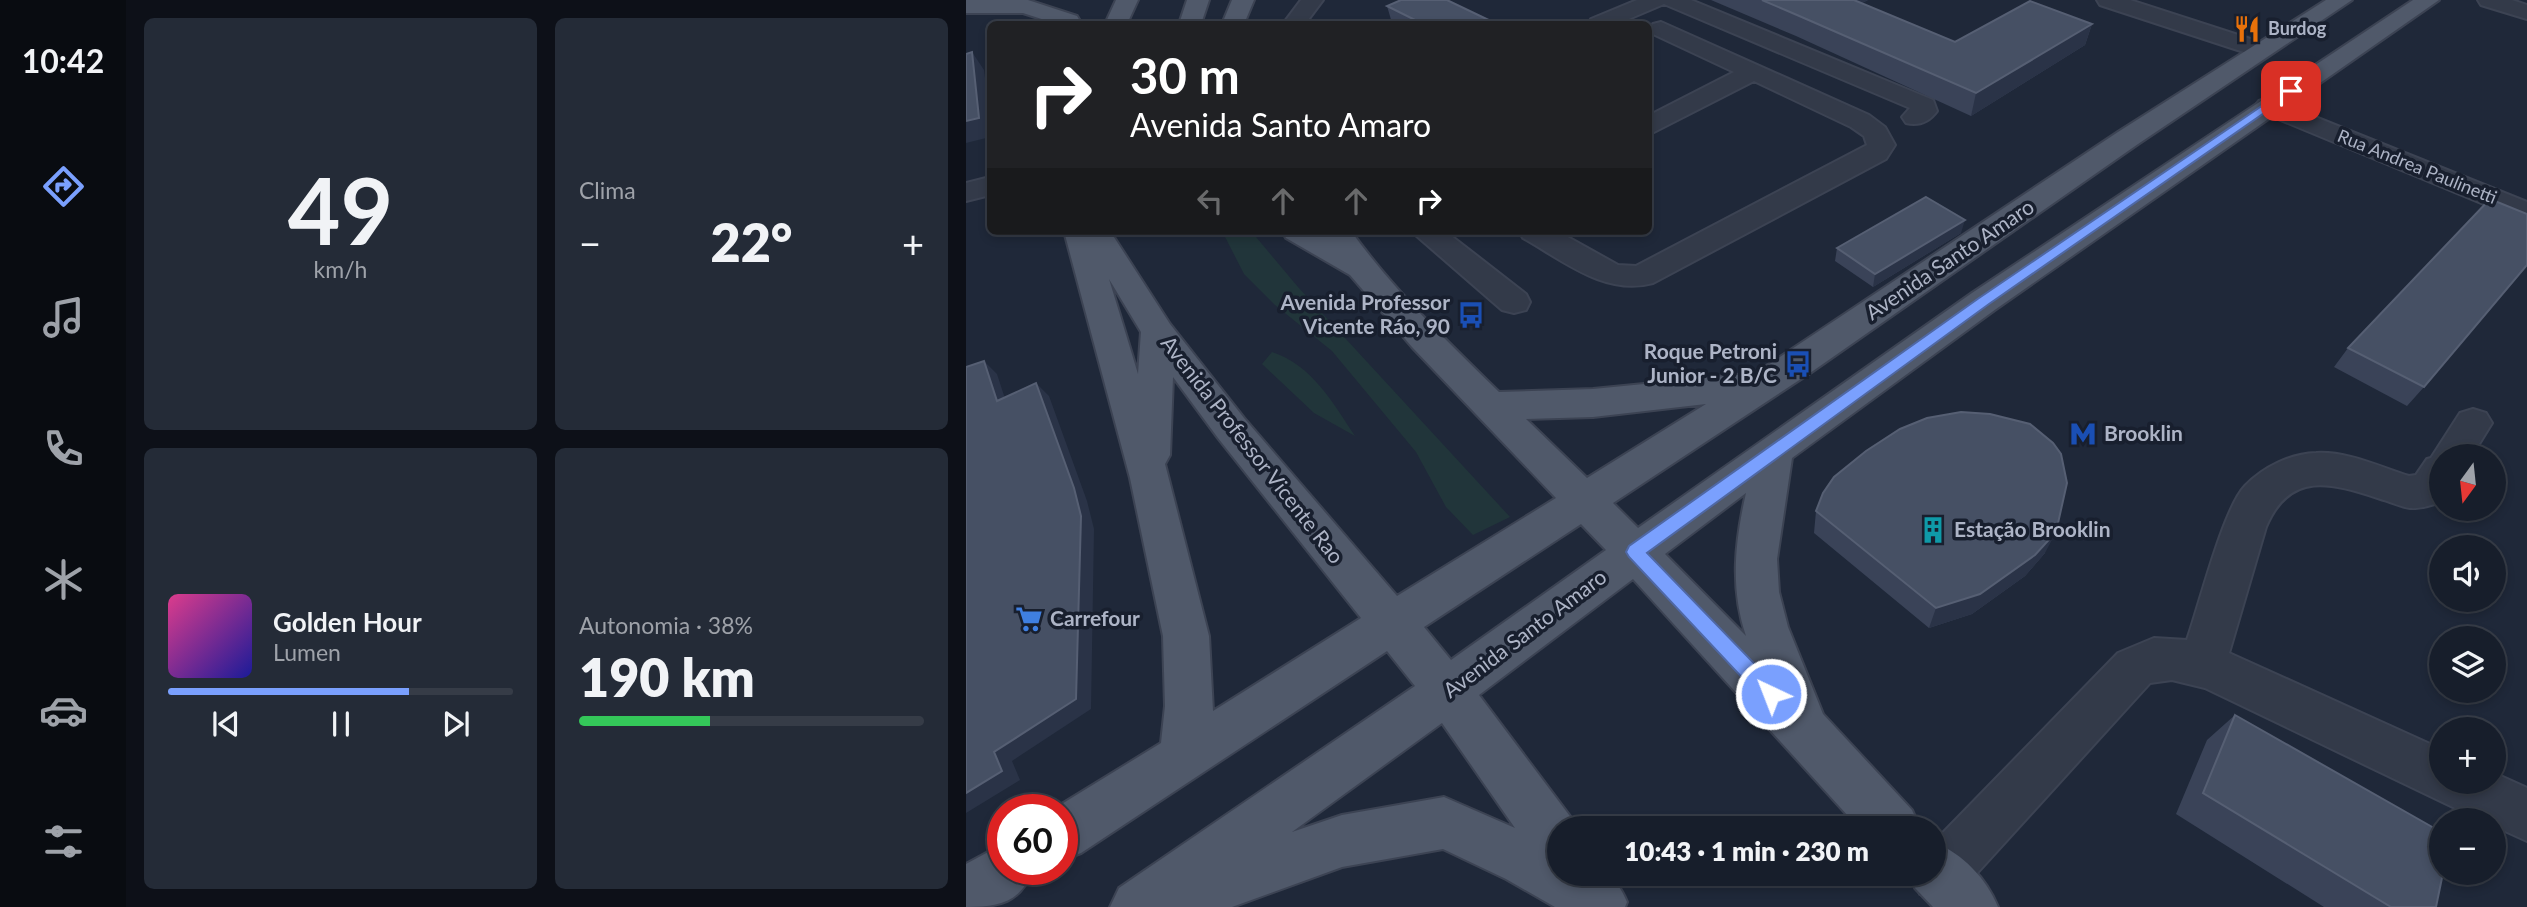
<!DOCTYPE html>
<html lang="pt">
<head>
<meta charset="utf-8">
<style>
	body { margin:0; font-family:Lato,sans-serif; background:#242b37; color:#f1f3f6; height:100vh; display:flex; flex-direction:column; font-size:26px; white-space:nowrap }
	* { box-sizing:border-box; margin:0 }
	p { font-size:23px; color:#9ea2a9 }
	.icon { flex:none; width:38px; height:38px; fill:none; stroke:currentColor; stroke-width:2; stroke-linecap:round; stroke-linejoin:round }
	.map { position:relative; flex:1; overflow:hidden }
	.panel { display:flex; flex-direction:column; gap:18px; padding:18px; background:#0d1018; width:840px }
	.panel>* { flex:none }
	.guide { position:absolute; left:21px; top:21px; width:665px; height:214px; border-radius:10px; box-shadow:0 4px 10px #0003,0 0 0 2px #363c47; background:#202124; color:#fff; overflow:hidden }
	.needle { width:46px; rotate:195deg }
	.buttons { position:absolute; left:1463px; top:444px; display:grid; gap:14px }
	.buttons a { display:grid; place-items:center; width:77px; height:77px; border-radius:50%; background:#171e2b; box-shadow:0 4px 10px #0003,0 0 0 2px #363c47; font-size:35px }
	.speed { position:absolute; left:21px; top:794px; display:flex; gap:14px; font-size:35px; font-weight:700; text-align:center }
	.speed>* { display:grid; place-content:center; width:91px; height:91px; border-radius:50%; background:#171e2b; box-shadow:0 4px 10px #0003,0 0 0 2px #363c47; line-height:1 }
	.speed .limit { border:10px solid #d22; background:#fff; color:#111 }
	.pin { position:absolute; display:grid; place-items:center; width:60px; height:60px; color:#fff; margin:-30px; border-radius:14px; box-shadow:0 4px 10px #0006 }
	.me { position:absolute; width:77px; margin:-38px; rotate:317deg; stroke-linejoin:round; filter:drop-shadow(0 0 5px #0008) }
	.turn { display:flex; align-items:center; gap:24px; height:147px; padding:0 28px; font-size:32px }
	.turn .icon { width:91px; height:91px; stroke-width:2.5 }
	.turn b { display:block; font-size:49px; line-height:60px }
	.lanes { display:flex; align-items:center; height:66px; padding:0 28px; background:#0003; justify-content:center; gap:35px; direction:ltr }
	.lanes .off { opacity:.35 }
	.big { font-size:52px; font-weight:800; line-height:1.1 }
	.panel .widget { flex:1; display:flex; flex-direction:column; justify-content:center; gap:10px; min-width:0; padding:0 24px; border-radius:10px; background:#242b37 }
	.panel .dial { align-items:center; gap:0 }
	.dial b { font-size:91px; line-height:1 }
	.song { display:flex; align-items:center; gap:21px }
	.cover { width:84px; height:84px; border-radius:10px; background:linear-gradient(135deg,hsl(330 70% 55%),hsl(240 70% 35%)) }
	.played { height:7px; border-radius:4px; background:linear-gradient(90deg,#7aa0fe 70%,#363c47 70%) }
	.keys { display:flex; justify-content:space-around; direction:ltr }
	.heat { display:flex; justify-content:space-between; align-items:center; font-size:38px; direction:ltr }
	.charge { height:10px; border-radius:5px; background:linear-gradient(90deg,#34c759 38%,#363c47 0) }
	.panel .tiles { flex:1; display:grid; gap:18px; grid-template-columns:repeat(2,1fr) }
	.trip { position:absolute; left:581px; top:816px; width:399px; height:70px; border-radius:35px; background:#171e2b; box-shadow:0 4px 10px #0003,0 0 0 2px #363c47; font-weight:800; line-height:70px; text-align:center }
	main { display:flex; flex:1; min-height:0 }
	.menu { display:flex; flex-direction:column; width:126px; justify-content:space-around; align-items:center; background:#090c11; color:#9ea2a9 }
	.menu .icon { width:49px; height:49px }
	.menu .selected { color:#7aa0fe }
	.menu b { font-size:32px; color:#f1f3f6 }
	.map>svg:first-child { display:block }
</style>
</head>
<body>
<main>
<nav class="menu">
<b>10:42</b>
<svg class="icon selected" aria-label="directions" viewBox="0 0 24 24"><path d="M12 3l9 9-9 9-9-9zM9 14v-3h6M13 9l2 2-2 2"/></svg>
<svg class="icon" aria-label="music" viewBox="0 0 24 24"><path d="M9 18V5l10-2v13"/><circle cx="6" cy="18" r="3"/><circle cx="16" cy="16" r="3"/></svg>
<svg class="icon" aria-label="phone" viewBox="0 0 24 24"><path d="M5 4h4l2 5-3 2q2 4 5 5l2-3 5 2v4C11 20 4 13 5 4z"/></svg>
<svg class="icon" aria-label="climate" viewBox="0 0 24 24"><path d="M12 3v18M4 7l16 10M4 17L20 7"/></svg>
<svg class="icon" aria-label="car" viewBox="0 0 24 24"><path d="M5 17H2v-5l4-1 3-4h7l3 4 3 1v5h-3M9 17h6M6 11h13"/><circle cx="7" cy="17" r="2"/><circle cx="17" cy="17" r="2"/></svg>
<svg class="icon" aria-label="filters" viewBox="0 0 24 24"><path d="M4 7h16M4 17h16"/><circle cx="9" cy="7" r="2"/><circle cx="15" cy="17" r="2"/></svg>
</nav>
<section class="panel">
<div class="tiles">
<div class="widget dial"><b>49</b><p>km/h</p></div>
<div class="widget"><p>Clima</p>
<div class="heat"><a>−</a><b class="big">22°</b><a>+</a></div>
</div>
<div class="widget">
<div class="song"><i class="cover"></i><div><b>Golden Hour</b><p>Lumen</p></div></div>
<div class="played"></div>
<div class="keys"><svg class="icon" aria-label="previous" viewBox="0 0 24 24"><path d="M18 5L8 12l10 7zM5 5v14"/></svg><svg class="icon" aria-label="pause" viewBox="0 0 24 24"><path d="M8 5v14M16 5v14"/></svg><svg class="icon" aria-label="next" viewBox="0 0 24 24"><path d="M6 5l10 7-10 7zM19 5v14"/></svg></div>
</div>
<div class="widget"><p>Autonomia · 38%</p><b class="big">190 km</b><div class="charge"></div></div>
</div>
</section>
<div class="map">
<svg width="1561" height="907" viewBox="0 0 1561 907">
	<rect width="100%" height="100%" fill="#1f2839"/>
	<!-- green -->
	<path fill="#21353a" d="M256,231H285L332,287L544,517L507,535L480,507L450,452L366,351L309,305L278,274Z
		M306,352C346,365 367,403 389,436L348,413L296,364Z"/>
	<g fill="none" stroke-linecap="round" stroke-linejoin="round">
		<defs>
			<path id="minor" d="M335,0H357L339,24H317Z
				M671,0H725L967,100L971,111C963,122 953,126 940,123L936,117L944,108L698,4L651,24H622L625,19Z
				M1131,0H1164L1303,45L1307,50L1303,55H1287L1134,5Z
				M1512,0H1546L1561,5V19L1515,5Z
				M695,22L903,115L919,127L929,145L920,159L687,283C639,296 598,261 557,238L553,231H591L652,265L670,266L901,145L898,136L885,127L788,81L682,135V116L768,72L687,34L684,29L687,24Z
				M1302,98L1561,202V222L1293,111L1289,106L1293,101Z
				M24,177V195L0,201V183Z
				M445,231H479L560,294L564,302L560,310L548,313L536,310Z
				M1507,409L1520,413L1526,423L1505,457H1475V502C1466,505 1454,509 1444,508C1435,507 1426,502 1418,500C1368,484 1325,468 1300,527L1263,653L1475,749V782H1528V773L1561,788V841L1528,826V821H1516L1239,688L1206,680L1184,683L992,894L973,902L954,894L946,875L968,873V842L1152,653L1188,638L1221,640C1233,606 1257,509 1279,486C1297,467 1324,454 1350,453C1381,451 1414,467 1443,476L1450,475L1461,459L1465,458L1494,413Z"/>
			<path id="major" d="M0,0H62L111,16L114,21L112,24H91L57,13H0Z
				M150,0H172L161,24H139Z
				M221,0H243L235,24H213Z
				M266,0H288L278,24H256Z
				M1360,0H1386L1172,144L844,373L647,503L672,528L1006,293L1447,0H1473L1030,309L826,458L811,559L813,592L822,627L857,714L946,810L954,828H893L667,579L513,695L612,827L593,828V873C628,873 646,865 661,902L659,907H589L540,879L477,849L376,867L266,907H144L153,888L449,686L421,651L115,853L96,860V810H86L195,743L199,706L197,636L164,478L98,231H144L204,324L278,418L431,596L590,498L446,347L384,275L320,238L316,231H385C428,291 481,341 533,392L627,389L790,373L1152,132ZM143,279L175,332L172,374ZM207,377L252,438L395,618L247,711L243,636L199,464L204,455ZM740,404L621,478L560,419L627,417ZM780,493C769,542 764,588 780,636L699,554ZM615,524L640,550L485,660L458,627ZM476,723L549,828L478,797L376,815L326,832Z
				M968,842C997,854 1020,878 1032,907H967L949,888L943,873H968Z
				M37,844V870H67C54,903 33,907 0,907V864Z"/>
		</defs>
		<!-- minor casing -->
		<use href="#minor" stroke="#3c4353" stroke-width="4"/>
		<!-- major casing -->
		<use href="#major" stroke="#3c4353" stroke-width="4"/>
		<!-- minor -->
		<use href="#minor" fill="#333a49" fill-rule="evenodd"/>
		<!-- major -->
		<use href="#major" fill="#50596a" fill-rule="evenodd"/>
	</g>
	<!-- wall -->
	<path fill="#3a4358" d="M745,0H902L896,3L989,42L1126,24L1119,45L1005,116L830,36Z
		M421,6L531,24H429L426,23Z
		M995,233L907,287L869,261L871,248Z
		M1382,348L1458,387L1441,406L1368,367Z
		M850,511L1079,553L1059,576L1006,614L963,628L848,533Z
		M1269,715L1470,907H1358L1210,814L1241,740Z"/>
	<!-- shaded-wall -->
	<path fill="#2a3347" d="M873,0H902L872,15Z
		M1126,24L1119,45L1005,116L1010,93Z
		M6,52L18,70L24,117V137L0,143V121Z
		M999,220L995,233L907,287L909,274Z
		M18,361L31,374L44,414L31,401Z
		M70,383L83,396L121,501L128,529L125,709L46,761L54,780L0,813V793L28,752Z
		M1090,532L1079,553L1059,576L1006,614L963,628L970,608Z"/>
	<!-- building -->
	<path fill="#465064" stroke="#565f73" stroke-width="2" d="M435,0H481L531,24H457L421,6Z
		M796,0H888L989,42L1064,1L1126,24L1010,93L831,15Z
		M6,52L13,118L0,121V54Z
		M960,197L999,220L909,274L871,248Z
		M1524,199L1561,214V265L1458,387L1382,348Z
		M18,361L31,401L70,383L108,488L115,516L110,699L28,752L36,771L0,793V367Z
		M995,412L1024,414L1064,424L1087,443L1095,454L1101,483L1090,532L1069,555L1014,594L970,608L850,511L857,493L868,477L900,451L934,429L961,418Z
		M1269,715L1475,832V873H1477L1470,907H1425L1237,793Z"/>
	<!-- route -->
	<path fill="#7aa0fe" stroke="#4f68a5" stroke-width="2" d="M1322,88L1330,91L1023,304L681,553L812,688L815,694L812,701L805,704L798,701L663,557L660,552L663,546L1013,298Z"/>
	<!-- icons -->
	<defs>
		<symbol id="restaurant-bare" viewBox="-9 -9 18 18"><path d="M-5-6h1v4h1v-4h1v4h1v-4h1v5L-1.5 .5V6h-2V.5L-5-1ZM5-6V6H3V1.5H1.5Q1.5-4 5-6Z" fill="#e8710a" stroke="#181f2e" stroke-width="2.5" paint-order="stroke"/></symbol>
		<symbol id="bus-bare" viewBox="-9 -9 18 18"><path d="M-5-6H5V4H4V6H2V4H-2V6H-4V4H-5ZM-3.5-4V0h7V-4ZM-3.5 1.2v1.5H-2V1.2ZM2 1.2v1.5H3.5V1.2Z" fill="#1a4fb4" stroke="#181f2e" stroke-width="2.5" paint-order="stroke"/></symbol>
		<symbol id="metro-bare" viewBox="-9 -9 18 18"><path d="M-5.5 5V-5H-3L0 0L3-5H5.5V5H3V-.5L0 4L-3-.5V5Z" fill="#1a4fb4" stroke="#181f2e" stroke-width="2.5" paint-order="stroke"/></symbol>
		<symbol id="building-bare" viewBox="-9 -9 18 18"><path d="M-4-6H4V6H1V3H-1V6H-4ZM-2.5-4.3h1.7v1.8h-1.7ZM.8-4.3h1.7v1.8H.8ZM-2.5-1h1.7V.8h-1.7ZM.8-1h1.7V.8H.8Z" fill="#0f9aa8" stroke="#181f2e" stroke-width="2.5" paint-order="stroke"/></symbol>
		<symbol id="supermarket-bare" viewBox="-9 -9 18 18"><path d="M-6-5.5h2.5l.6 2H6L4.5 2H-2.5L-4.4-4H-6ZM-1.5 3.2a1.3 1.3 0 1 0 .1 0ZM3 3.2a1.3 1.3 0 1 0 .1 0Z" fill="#3f7fe0" stroke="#181f2e" stroke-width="2.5" paint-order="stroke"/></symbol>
	</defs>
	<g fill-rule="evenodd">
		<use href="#restaurant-bare" x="1262" y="10" width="38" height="38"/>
		<use href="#bus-bare" x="486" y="296" width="38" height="38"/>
		<use href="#bus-bare" x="813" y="345" width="38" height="38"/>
		<use href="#metro-bare" x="1098" y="415" width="38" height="38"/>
		<use href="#building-bare" x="948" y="511" width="38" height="38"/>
		<use href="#supermarket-bare" x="44" y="600" width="38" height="38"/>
	</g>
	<g text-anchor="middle" stroke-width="7" stroke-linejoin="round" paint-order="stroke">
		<!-- far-poi labels -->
		<g font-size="18" font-weight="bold" fill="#adb4c6" stroke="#181f2e" text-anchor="start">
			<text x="1302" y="35">Burdog</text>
		</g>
		<!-- far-street labels -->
		<g font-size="18" fill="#adb4c6" stroke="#181f2e">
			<text transform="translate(1451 167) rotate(22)" y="6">Rua Andrea Paulinetti</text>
		</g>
		<!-- street labels -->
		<g font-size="21" fill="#adb4c6" stroke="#181f2e">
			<text transform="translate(984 260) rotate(-34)" y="7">Avenida Santo Amaro</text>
			<text transform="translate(286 450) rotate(52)" y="7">Avenida Professor Vicente Rao</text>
			<text transform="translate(559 634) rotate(-37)" y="7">Avenida Santo Amaro</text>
		</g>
		<!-- poi labels -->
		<g font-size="21" font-weight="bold" fill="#adb4c6" stroke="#181f2e" text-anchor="start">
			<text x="484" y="310" text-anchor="end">Avenida Professor<tspan x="484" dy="24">Vicente Ráo, 90</tspan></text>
			<text x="811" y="359" text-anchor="end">Roque Petroni<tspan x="811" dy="24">Junior - 2 B/C</tspan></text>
			<text x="1138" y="441">Brooklin</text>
			<text x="988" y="537">Estação Brooklin</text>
			<text x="84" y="626">Carrefour</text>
		</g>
	</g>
</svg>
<div class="buttons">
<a><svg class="needle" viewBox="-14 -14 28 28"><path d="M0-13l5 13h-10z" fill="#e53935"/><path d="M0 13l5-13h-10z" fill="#9ea2a9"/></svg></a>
<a><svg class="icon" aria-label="sound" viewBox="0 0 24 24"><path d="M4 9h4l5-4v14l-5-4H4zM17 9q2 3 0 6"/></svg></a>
<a><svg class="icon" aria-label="layers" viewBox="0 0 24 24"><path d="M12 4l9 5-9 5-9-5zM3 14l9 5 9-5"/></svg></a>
<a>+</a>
<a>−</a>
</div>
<div class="speed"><div class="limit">60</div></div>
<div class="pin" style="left:1325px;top:91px;background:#d93025"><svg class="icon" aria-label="arrive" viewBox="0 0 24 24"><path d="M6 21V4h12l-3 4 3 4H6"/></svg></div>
<svg class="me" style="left:805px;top:694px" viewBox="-20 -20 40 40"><circle r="17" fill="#7aa0fe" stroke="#fff" stroke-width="3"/><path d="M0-11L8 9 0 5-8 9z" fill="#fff"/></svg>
<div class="trip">10:43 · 1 min · 230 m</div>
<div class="guide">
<div class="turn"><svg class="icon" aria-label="right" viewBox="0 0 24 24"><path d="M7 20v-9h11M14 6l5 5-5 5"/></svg><div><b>30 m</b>Avenida Santo Amaro</div></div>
<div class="lanes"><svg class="icon off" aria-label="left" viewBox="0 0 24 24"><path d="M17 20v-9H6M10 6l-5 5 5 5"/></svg><svg class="icon off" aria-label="ahead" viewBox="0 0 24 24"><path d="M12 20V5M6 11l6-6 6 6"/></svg><svg class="icon off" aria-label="ahead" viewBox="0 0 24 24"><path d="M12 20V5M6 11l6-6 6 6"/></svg><svg class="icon" aria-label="right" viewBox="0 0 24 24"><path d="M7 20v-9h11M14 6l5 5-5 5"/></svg></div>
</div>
</div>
</main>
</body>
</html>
